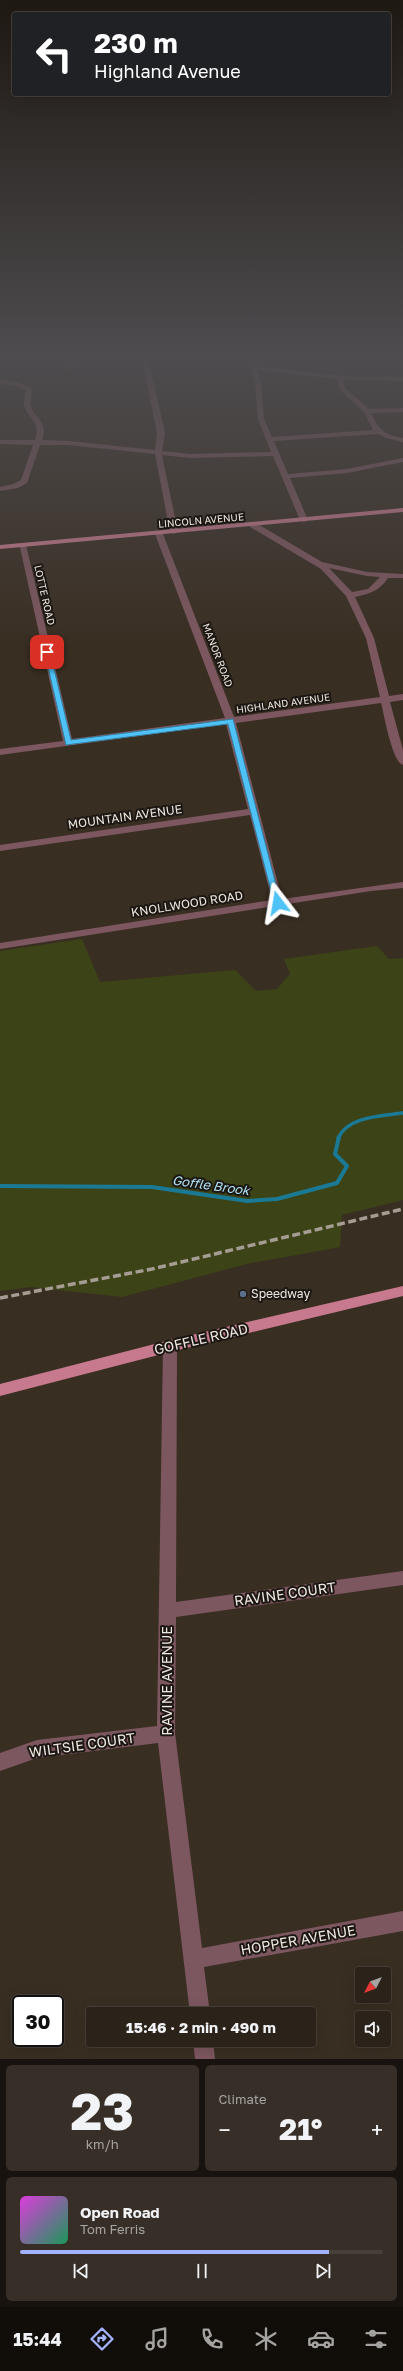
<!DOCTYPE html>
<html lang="en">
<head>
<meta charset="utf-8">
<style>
	body { margin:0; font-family:"Golos Text",sans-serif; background:#372f27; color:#f1f3f6; height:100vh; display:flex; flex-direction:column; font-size:15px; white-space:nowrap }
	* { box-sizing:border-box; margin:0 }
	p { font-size:13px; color:#a6a4a2 }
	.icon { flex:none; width:22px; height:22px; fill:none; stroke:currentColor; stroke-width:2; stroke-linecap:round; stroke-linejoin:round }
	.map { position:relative; height:2059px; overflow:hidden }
	.panel { display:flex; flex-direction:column; gap:6px; padding:6px; background:#18130e; flex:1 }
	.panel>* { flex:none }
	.guide { position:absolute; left:12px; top:12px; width:379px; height:84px; border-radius:4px; box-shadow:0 4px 16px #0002,0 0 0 1px #473f39; background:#202124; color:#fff; overflow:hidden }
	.needle { width:26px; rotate:228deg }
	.fabs { position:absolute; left:355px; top:1967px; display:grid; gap:8px }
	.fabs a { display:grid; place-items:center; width:36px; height:36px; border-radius:4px; background:#2b221a; box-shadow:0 4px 16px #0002,0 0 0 1px #473f39; font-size:20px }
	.speed { position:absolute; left:12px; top:1995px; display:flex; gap:8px; font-size:20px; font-weight:700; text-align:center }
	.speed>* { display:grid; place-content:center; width:52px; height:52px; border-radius:50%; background:#2b221a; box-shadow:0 4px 16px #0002,0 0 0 1px #473f39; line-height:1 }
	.speed .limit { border:2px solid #111; border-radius:6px; background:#fff; color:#111 }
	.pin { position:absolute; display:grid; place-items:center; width:34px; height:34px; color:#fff; margin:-17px; border-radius:8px; box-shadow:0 2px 6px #0006 }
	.me { position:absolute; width:44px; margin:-22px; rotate:346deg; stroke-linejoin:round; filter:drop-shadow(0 0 3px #0008) }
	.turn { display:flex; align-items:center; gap:14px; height:84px; padding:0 16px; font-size:18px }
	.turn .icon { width:52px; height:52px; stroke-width:2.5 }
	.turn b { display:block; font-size:28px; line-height:34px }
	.big { font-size:30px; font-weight:700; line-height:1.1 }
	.panel .tile { flex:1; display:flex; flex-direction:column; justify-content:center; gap:6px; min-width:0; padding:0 14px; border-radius:6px; background:#372f27 }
	.panel .dial { align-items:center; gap:0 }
	.dial b { font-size:52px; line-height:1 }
	.song { display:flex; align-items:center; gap:12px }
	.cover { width:48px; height:48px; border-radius:6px; background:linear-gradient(135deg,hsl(300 70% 55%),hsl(150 70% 35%)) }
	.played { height:4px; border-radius:2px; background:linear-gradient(90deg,#a3b2fc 85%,#473f39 85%) }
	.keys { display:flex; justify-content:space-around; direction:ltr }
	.heat { display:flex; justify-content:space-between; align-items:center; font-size:22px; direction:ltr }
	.panel .tiles { flex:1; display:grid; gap:6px; grid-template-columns:1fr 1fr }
	.tile:last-child { grid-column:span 2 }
	.trip { position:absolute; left:86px; top:2007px; width:230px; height:40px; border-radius:4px; background:#2b221a; box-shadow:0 4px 16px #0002,0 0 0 1px #473f39; font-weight:700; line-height:40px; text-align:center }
	.tabs { display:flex; height:64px; justify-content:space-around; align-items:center; background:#110e0a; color:#a6a4a2 }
	.tabs .icon { width:28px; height:28px }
	.tabs .current { color:#a3b2fc }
	.tabs b { font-size:18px; color:#f1f3f6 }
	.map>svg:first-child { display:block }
</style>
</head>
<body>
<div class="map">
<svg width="403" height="2059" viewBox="0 0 403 2059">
	<rect width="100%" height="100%" fill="#392e22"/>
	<!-- green -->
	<path fill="#3c4417" d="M0,358H78L82,368L64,370L59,362L0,361Z
		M82,939L100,982L235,970L256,991L277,989L290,974L284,959L377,946L389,959L403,958V1200L342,1215L340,1247L247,1264L122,1297L31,1287L0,1291V951Z"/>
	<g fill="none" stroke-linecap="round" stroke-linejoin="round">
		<!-- stream-far2 -->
		<path stroke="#1a7995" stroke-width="2" d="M307,358H390"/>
		<!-- stream-far1 -->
		<path stroke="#1a7995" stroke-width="3.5" d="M338,1138C349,1116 382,1116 403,1113"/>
		<!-- stream -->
		<path stroke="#1a7995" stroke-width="4" d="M0,1186L152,1187L247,1201L277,1199L337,1183L347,1166L335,1154L339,1137"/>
		<!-- minor -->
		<path fill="#7d575f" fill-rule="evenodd" d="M142,358H148L165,433L162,451L190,454L271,452L258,419L255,382L246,358H252L255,366L353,377H403V381L344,380L345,388L369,409L403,408V412L371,413C380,431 383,434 403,438V442L386,438L378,434L274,441L288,474L347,469L403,458V462L347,473L290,478L308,520L304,522L300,520L273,456L190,458L162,455L178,532L174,534L170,532L155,454L69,445H40L27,483L18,488L0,491V487L13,484L21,480L33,445L0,444V440H35C42,420 25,418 24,403C24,399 25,394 26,390L17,386L0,384V380L18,382L31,388C33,393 30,398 30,403C32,418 49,419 42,440L69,441L155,450L157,433ZM257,370L337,379L340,390L364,412L373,430L272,437L264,419L261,382Z
			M250,523H256L322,562L367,572L403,574V578H388C379,591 370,594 355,597L374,638L389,696L403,694V700L390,702L403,750V765C392,762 384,714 381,703L236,723L282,899L403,882V888L371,891L0,949V943L272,900L250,815L0,851V845L248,809L226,724L0,755V749L63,741L19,543L26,545L72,739L225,718L155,534L159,532L163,534L234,717L380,697L366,638L346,596L321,569L250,527ZM329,568L367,576L380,577L368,589L352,592Z
			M170,1340L175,1342L177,1346L176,1602L403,1571V1585L176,1617L175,1733L202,1948L403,1911V1931L204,1967L210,2014H190L158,1743L37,1758L0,1771V1753L37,1740L157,1726L163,1346L165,1342Z
			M193,2040H213L215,2059H195Z"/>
		<!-- major -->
		<path fill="#c77a8d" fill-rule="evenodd" d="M403,508V512L0,549V545Z
			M403,1286V1296L170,1352L0,1396V1384L170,1340Z"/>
		<!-- rail -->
		<path stroke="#a59d93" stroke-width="3.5" stroke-dasharray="8 3.5" stroke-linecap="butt" d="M0,1298L152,1269L403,1209"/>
	</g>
	<!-- sky -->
	<linearGradient id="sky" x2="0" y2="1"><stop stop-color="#1f1913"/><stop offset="0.55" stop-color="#4e4c4f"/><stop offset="1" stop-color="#4e4c4f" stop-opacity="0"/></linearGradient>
	<rect width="403" height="647" fill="url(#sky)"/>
	<!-- route -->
	<path fill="#4fc3f7" stroke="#337fa1" d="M44,650L50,652L71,740L233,719L281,904L274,903L228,724L66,745Z"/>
	<!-- markers -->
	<circle fill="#5c6f8a" stroke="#1c1712" stroke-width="1.5" cx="243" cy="1294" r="4"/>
	<g text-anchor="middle" stroke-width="4" stroke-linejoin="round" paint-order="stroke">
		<!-- far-street labels -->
		<g font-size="10" fill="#efe8e0" stroke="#1c1712">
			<text transform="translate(201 520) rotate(-5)" y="4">LINCOLN AVENUE</text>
			<text transform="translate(45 595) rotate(77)" y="4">LOTTE ROAD</text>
			<text transform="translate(218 655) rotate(69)" y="4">MANOR ROAD</text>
			<text transform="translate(283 703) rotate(-8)" y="4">HIGHLAND AVENUE</text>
		</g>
		<!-- street labels -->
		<g font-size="12" fill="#efe8e0" stroke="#1c1712">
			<text transform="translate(125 817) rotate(-8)" y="4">MOUNTAIN AVENUE</text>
			<text transform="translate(187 904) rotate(-9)" y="4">KNOLLWOOD ROAD</text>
		</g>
		<!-- poi labels -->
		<g font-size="12" fill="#efe8e0" stroke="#1c1712" text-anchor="start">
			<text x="251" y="1298">Speedway</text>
		</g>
		<!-- water labels -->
		<g font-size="13" font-style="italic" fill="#aee0f3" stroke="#1c1712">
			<text transform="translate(211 1185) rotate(8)" y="5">Goffle Brook</text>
		</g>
		<!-- near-street labels -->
		<g font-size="14" fill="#efe8e0" stroke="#1c1712">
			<text transform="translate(201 1339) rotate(-13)" y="5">GOFFLE ROAD</text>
			<text transform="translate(285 1594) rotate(-8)" y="5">RAVINE COURT</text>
			<text transform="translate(167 1681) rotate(-90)" y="5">RAVINE AVENUE</text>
			<text transform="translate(82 1745) rotate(-8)" y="5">WILTSIE COURT</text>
			<text transform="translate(298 1940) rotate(-10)" y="5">HOPPER AVENUE</text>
		</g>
	</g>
</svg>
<div class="fabs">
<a><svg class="needle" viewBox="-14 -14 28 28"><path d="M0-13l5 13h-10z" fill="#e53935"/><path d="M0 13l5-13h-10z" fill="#a6a4a2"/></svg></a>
<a><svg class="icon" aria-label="sound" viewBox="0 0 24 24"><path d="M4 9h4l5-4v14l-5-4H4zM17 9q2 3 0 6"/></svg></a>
</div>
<div class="speed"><div class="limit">30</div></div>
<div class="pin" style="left:47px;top:652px;background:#d93025"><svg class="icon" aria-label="arrive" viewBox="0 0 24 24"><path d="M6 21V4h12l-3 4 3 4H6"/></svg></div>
<svg class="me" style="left:278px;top:903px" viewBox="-20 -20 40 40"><path d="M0-17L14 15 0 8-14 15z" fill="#4fc3f7" stroke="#fff" stroke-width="4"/></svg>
<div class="trip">15:46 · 2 min · 490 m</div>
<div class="guide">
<div class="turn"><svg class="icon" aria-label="left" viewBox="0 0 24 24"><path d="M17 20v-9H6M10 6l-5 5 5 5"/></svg><div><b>230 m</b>Highland Avenue</div></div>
</div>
</div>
<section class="panel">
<div class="tiles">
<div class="tile dial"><b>23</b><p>km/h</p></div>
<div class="tile"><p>Climate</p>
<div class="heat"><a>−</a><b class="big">21°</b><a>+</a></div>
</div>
<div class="tile">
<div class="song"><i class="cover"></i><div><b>Open Road</b><p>Tom Ferris</p></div></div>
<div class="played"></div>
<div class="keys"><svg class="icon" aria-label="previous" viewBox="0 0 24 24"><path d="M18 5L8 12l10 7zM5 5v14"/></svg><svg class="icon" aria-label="pause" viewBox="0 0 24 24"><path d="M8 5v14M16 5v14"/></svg><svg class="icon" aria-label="next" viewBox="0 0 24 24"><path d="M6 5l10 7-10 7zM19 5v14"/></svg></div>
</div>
</div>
</section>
<nav class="tabs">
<b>15:44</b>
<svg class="icon current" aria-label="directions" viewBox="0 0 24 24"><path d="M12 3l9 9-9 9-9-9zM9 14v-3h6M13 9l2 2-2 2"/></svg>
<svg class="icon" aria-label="music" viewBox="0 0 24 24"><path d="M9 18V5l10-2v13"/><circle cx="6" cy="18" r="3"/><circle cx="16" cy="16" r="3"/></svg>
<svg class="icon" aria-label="phone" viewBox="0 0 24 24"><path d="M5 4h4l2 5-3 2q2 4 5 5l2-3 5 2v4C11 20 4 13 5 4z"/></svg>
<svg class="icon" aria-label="climate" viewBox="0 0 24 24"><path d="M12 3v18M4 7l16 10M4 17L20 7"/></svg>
<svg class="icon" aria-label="car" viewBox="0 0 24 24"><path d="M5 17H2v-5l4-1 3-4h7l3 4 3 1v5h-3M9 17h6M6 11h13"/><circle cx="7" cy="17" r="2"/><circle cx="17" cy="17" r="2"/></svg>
<svg class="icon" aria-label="filters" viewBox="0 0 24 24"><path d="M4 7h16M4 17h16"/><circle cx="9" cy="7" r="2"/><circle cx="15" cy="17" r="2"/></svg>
</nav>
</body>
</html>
